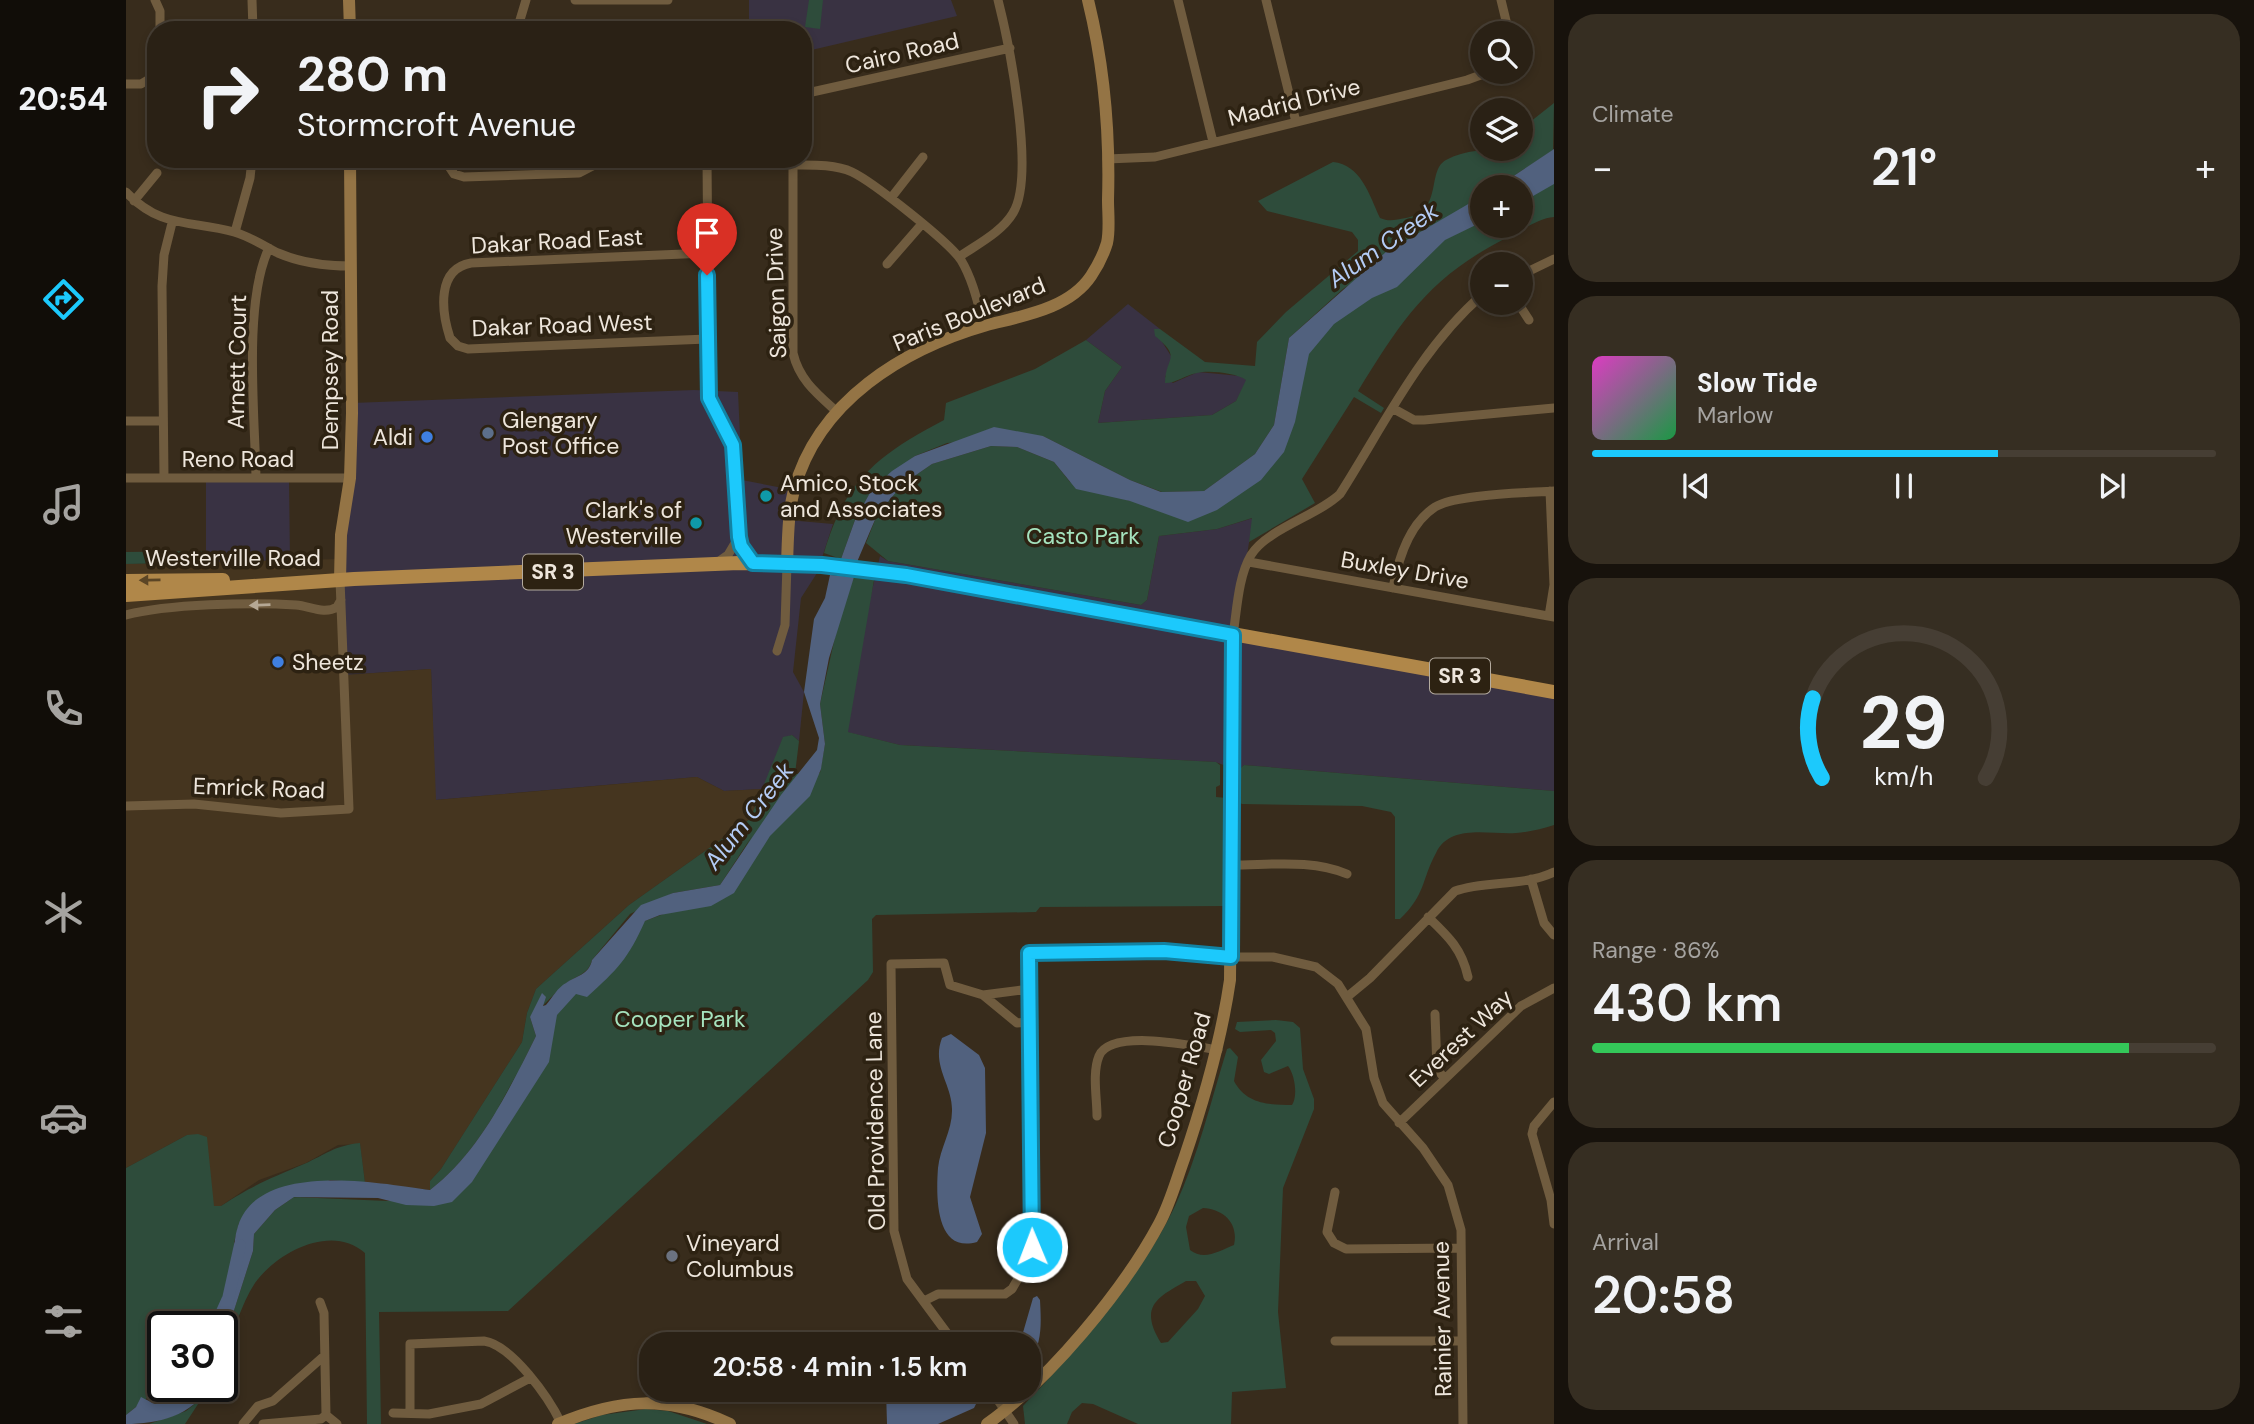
<!DOCTYPE html>
<html lang="en">
<head>
<meta charset="utf-8">
<style>
	body { margin:0; font-family:"DM Sans",sans-serif; background:#362e22; color:#f1f3f6; height:100vh; display:flex; flex-direction:column; font-size:26px; white-space:nowrap }
	* { box-sizing:border-box; margin:0 }
	p { font-size:23px; color:#a5a3a0 }
	.icon { flex:none; width:38px; height:38px; fill:none; stroke:currentColor; stroke-width:2; stroke-linecap:round; stroke-linejoin:round }
	.map { position:relative; flex:1; overflow:hidden }
	.panel { display:flex; flex-direction:column; gap:14px; padding:14px; background:#17120c; width:700px }
	.panel>* { flex:none }
	.guide { position:absolute; left:21px; top:21px; width:665px; height:147px; border-radius:28px; box-shadow:0 4px 10px #0003,0 0 0 2px #463e34; background:#2a2115; color:#f1f3f6; overflow:hidden }
	.tools { position:absolute; left:1344px; top:21px; display:grid; gap:14px }
	.tools a { display:grid; place-items:center; width:63px; height:63px; border-radius:50%; background:#2a2115; box-shadow:0 4px 10px #0003,0 0 0 2px #463e34; font-size:35px }
	.speed { position:absolute; left:21px; top:1311px; display:flex; gap:14px; font-size:35px; font-weight:700; text-align:center }
	.speed>* { display:grid; place-content:center; width:91px; height:91px; border-radius:50%; background:#2a2115; box-shadow:0 4px 10px #0003,0 0 0 2px #463e34; line-height:1 }
	.speed .limit { border:4px solid #111; border-radius:10px; background:#fff; color:#111 }
	.pin { position:absolute; display:grid; place-items:center; width:60px; height:60px; color:#fff; margin:-72px -30px; border-radius:50% 50% 50% 0; rotate:-45deg; box-shadow:0 0 7px #0007 }
	.pin .icon { rotate:45deg }
	.me { position:absolute; width:77px; margin:-38px; rotate:359deg; stroke-linejoin:round; filter:drop-shadow(0 0 5px #0008) }
	.turn { display:flex; align-items:center; gap:24px; height:147px; padding:0 35px; font-size:32px }
	.turn .icon { width:91px; height:91px; stroke-width:2.5 }
	.turn b { display:block; font-size:49px; line-height:60px }
	.big { font-size:52px; font-weight:600; line-height:1.1 }
	.panel .tile { flex:1; display:flex; flex-direction:column; justify-content:center; gap:10px; min-width:0; padding:0 24px; border-radius:28px; background:#362e22 }
	.panel .dial { align-items:center; gap:0 }
	.dial svg { height:182px; overflow:visible; fill:none; stroke:#463e34; stroke-width:7; stroke-linecap:round; text-anchor:middle }
	.dial text { fill:#f1f3f6; stroke:none }
	.song { display:flex; align-items:center; gap:21px }
	.cover { width:84px; height:84px; border-radius:10px; background:linear-gradient(135deg,hsl(310 70% 55%),hsl(140 70% 35%)) }
	.played { height:7px; border-radius:4px; background:linear-gradient(90deg,#1cc9fc 65%,#463e34 65%) }
	.keys { display:flex; justify-content:space-around; direction:ltr }
	.heat { display:flex; justify-content:space-between; align-items:center; font-size:38px; direction:ltr }
	.charge { height:10px; border-radius:5px; background:linear-gradient(90deg,#34c759 86%,#463e34 0) }
	.trip { position:absolute; left:513px; top:1332px; width:402px; height:70px; border-radius:28px; background:#2a2115; box-shadow:0 4px 10px #0003,0 0 0 2px #463e34; font-weight:600; line-height:70px; text-align:center }
	main { display:flex; flex:1; min-height:0 }
	.dock { display:flex; flex-direction:column; width:126px; justify-content:space-around; align-items:center; background:#110d08; color:#a5a3a0 }
	.dock .icon { width:49px; height:49px }
	.dock .current { color:#1cc9fc }
	.dock b { font-size:32px; color:#f1f3f6 }
	.map>svg:first-child { display:block }
</style>
</head>
<body>
<main>
<nav class="dock">
<b>20:54</b>
<svg class="icon current" aria-label="directions" viewBox="0 0 24 24"><path d="M12 3l9 9-9 9-9-9zM9 14v-3h6M13 9l2 2-2 2"/></svg>
<svg class="icon" aria-label="music" viewBox="0 0 24 24"><path d="M9 18V5l10-2v13"/><circle cx="6" cy="18" r="3"/><circle cx="16" cy="16" r="3"/></svg>
<svg class="icon" aria-label="phone" viewBox="0 0 24 24"><path d="M5 4h4l2 5-3 2q2 4 5 5l2-3 5 2v4C11 20 4 13 5 4z"/></svg>
<svg class="icon" aria-label="climate" viewBox="0 0 24 24"><path d="M12 3v18M4 7l16 10M4 17L20 7"/></svg>
<svg class="icon" aria-label="car" viewBox="0 0 24 24"><path d="M5 17H2v-5l4-1 3-4h7l3 4 3 1v5h-3M9 17h6M6 11h13"/><circle cx="7" cy="17" r="2"/><circle cx="17" cy="17" r="2"/></svg>
<svg class="icon" aria-label="filters" viewBox="0 0 24 24"><path d="M4 7h16M4 17h16"/><circle cx="9" cy="7" r="2"/><circle cx="15" cy="17" r="2"/></svg>
</nav>
<div class="map">
<svg width="1428" height="1424" viewBox="0 0 1428 1424">
	<rect width="100%" height="100%" fill="#382c1c"/>
	<!-- commercial -->
	<path fill="#393243" d="M1002,304L1034,329H1028L1045,356V365L1039,377L1047,383L1072,372L1114,376L1121,380L1110,401L1086,415L972,423L979,391L996,367L960,340Z
		M568,390L612,392L616,480L667,490L662,520L707,524L691,573L675,598L667,672L678,692L673,741L666,735L657,738L637,789L598,791L571,777L309,800L305,669L220,675L217,559L226,403Z
		M80,478H163L164,560L84,562L87,553L80,551Z
		M1127,518L1108,635L1428,691V791L1118,765L1112,770L1089,762L774,745L721,732L741,612L754,556L762,561L1015,605L1021,600L1033,536L1091,529Z"/>
	<!-- built -->
	<path fill="#45351f" d="M217,559L220,675L305,669L310,800L571,777L598,791L637,789L624,819L503,905L410,989L401,1013L396,1042L315,1169L304,1181V1190L239,1183L234,1144L212,1145L180,1163L133,1180L95,1206H88L61,1135L0,1168V564Z"/>
	<!-- education -->
	<path fill="#393242" d="M623,0H825L831,16L677,52V30H623Z"/>
	<!-- green -->
	<path fill="#2e4c3b" fill-rule="evenodd" d="M683,0H697L694,29L679,27Z
		M1428,103L1427,150L1371,187H1356V196L1217,289L1163,338L1148,425L1129,454L1078,491L1036,492L1004,480L917,436L821,443L789,456L746,489L729,520L715,559L698,553C719,480 753,454 818,420L820,403L909,369L960,340L996,367L979,391L972,423L1086,415L1110,401L1120,380C1110,373 1083,370 1071,373C1059,375 1051,383 1039,383C1039,357 1057,359 1029,336L1028,329H1034L1079,362L1129,366L1131,342L1160,312L1232,251V240L1226,232L1141,211L1132,201L1207,162C1235,165 1243,194 1254,218C1263,222 1269,220 1280,218C1318,211 1300,171 1320,160C1342,148 1370,149 1395,149V129Z
		M1428,162V217C1413,218 1397,230 1384,236C1304,276 1277,318 1232,391L1258,408L1255,413L1228,397L1176,479L1189,503L1123,542L1126,518L1091,529L1033,536L1021,600L1015,605L762,561L740,543L751,515L777,484L806,464L865,446L891,447L928,462L944,482L1004,501L1110,489L1156,417L1161,358L1301,241L1356,215V226H1395V194Z
		M80,551L87,553L84,562L0,564V552Z
		M728,577L748,580L722,732L774,745L1090,762L1094,765V785L1090,787V797L1101,798V906L914,907L910,912L750,915L746,919L747,972L742,980L382,1311L253,1312L255,1424H241L239,1253C206,1223 151,1252 129,1283C115,1304 107,1335 96,1359V1348L127,1251L128,1234L149,1210L168,1197L262,1201L324,1195L410,1039L448,989L519,921L593,893L626,836L594,885L547,893L504,914L466,960C462,976 447,976 437,986C425,997 416,1007 404,1017L410,1036C382,1092 354,1151 304,1190V1181L315,1169L396,1042L401,1013L410,989L503,905L624,819L657,737L666,735L673,741L669,774L694,773L699,744L694,704L716,606Z
		M1118,765L1428,791V825C1416,829 1403,832 1390,833C1364,835 1324,823 1310,853C1295,881 1300,894 1274,919H1269V817L1265,812L1236,806L1116,804L1111,801L1112,770Z
		M1150,1020L1167,1022L1174,1028L1177,1069L1188,1099V1109L1157,1188L1152,1312L1160,1388L1106,1392L1105,1424H1012L967,1404L956,1403L946,1412L941,1424H899L897,1406C949,1352 1017,1274 1049,1206C1072,1157 1085,1100 1101,1049L1104,1048L1112,1057L1108,1081C1120,1104 1143,1105 1166,1105C1172,1096 1169,1075 1162,1066L1143,1074L1138,1072L1135,1060L1150,1041L1149,1033L1145,1030L1114,1032L1109,1029L1111,1022ZM1077,1208C1097,1209 1113,1223 1108,1245C1093,1251 1078,1261 1064,1250L1060,1227L1063,1216ZM1060,1281H1070L1079,1296L1072,1309L1042,1342L1035,1343C1013,1307 1030,1298 1060,1281Z
		M72,1134L81,1137L88,1206H95C125,1186 145,1178 178,1164C201,1154 207,1146 234,1143L239,1183L204,1180L113,1223L108,1243L109,1291L85,1318L83,1326H37V1386L68,1387C53,1398 38,1410 21,1398L0,1415V1168L61,1135Z
		M76,1398L59,1424H23L60,1411Z
		M520,1409L542,1411L581,1424H448L476,1415Z"/>
	<!-- water -->
	<path fill="#51617e" d="M1428,149V184L1395,203V187H1371Z
		M1356,196V222L1319,240L1271,287L1246,298L1208,324L1183,354L1169,422L1158,452L1135,480L1091,510L1062,522L1004,501L950,489L928,462L891,447L865,446L806,464L777,484L751,515L731,562L715,559L729,520L746,489L766,471L789,456L868,427L917,436L1004,480L1035,492L1078,491L1129,454L1148,425L1163,338L1260,252Z
		M704,575L728,577L703,658L694,704L699,744L695,769L684,796L644,836L608,893L585,906L534,915L519,921C502,959 492,969 461,997L450,994L431,1015L423,1062L346,1182L326,1202L308,1206L280,1205L252,1198L168,1197L149,1210L128,1234L127,1251L96,1348V1326H83L96,1297L109,1291C110,1269 105,1247 112,1226C133,1160 254,1183 304,1190C354,1151 382,1092 410,1036L404,1017L416,993L420,997L417,1006L420,1005C426,998 432,987 440,983C450,976 463,975 466,960L515,905L547,893L594,885L655,795L691,750L693,738L678,692L688,619L699,598Z
		M825,1034L853,1055L859,1068L860,1133L844,1197L856,1234L851,1242C809,1254 810,1196 812,1168C814,1148 826,1131 826,1111C827,1085 805,1066 816,1038Z
		M911,1296L914,1300C915,1320 917,1345 903,1361V1344H847L852,1337L896,1336L907,1298Z
		M68,1386H83C67,1416 31,1424 0,1424V1415L10,1407L15,1397L29,1404L40,1403Z
		M760,1390H797L803,1398L811,1403L845,1392L850,1404L848,1408L812,1424H761Z"/>
	<g fill="none" stroke-linecap="round" stroke-linejoin="round">
		<!-- river -->
		<path stroke="#51617e" stroke-width="12" d="M96,1326L114,1245"/>
		<!-- street -->
		<path stroke="#705c3f" stroke-width="9" d="M29,0L34,11V30
			M126,0L127,30
			M449,0H542
			M1052,0L1087,142
			M1140,0L1170,122
			M1375,0L1383,33
			M224,28L278,30
			M391,30L400,0
			M0,84H15L30,75
			M677,94L884,48
			M318,159L328,174L338,177L453,173L480,159
			M581,159L583,398L607,445L613,537L615,546L627,563
			M667,159V353C673,379 690,393 709,410
			M981,159L1029,157L1341,80L1363,72
			M667,165C685,165 709,164 726,172C747,182 823,242 835,260C847,280 852,304 858,326
			M0,192C35,229 65,220 108,232C123,236 138,246 152,253C175,263 200,266 225,266
			M765,198L797,157
			M8,201L31,173
			M109,232L124,178L126,159
			M833,257C850,245 876,232 887,213C910,176 883,43 872,0
			M761,264L795,225
			M1395,275L1428,259
			M1392,303L1403,320
			M581,339L342,349L332,346L324,338C315,310 311,269 345,263L581,253
			M1268,409L1288,420H1298L1428,408
			M0,421H37
			M0,478H224
			M38,478L36,286L38,255L46,223
			M130,478C129,417 117,302 143,248
			M592,562L602,555L612,538
			M1123,562L1428,617
			M1267,588C1272,560 1283,524 1309,507C1330,494 1401,493 1428,491
			M0,615C40,604 127,602 170,605C184,606 198,615 211,607L215,600
			M1423,616L1428,585L1424,491
			M1107,635C1111,610 1112,577 1125,555C1141,529 1191,516 1214,494C1258,425 1294,349 1356,295
			M651,651L659,625L661,564
			M0,806L68,804L155,813L223,809L214,580
			M1106,865C1144,865 1187,859 1221,874
			M1405,879L1418,923L1428,935
			M1302,917C1322,936 1336,949 1342,977
			M857,995L891,1023L902,1022
			M1221,997L1244,978L1329,891C1360,880 1397,887 1428,872
			M1309,1014L1311,1069L1319,1079
			M1428,1102L1408,1126L1406,1134L1425,1200L1428,1224
			M971,1116C971,1098 966,1073 973,1056C985,1028 1068,1046 1092,1050
			M1273,1123L1395,1006L1428,988
			M1209,1192L1201,1232L1208,1243L1220,1249L1335,1248
			M798,1301L812,1294H879L886,1289L904,1258L903,953L1038,951L1094,957H1147L1190,967L1212,984L1240,1029L1248,1078L1257,1103L1297,1148L1322,1185L1335,1230L1337,1424
			M194,1302L198,1313L200,1415
			M1209,1341H1336
			M829,1344L781,1279L768,1231L765,964L818,963L824,985L857,995L903,989
			M865,1390L888,1424
			M267,1413L303,1414L355,1404L404,1378
			M284,1413V1344L358,1341C386,1345 423,1398 435,1423
			M200,1415L211,1424
			M117,1424L132,1406L147,1401L198,1356
			M137,1424L195,1419L200,1415"/>
		<!-- secondary -->
		<path stroke="#947445" stroke-width="12" d="M223,0L224,30
			M661,564C662,539 662,513 668,490C692,401 777,349 861,325C896,316 943,309 965,276C971,267 978,253 981,243C984,230 982,213 982,200C984,133 978,65 962,0
			M214,580L215,535L224,478L226,413L224,159
			M432,1424C494,1398 542,1395 604,1424
			M861,1424C923,1380 997,1291 1033,1224C1044,1204 1050,1181 1058,1159C1078,1100 1095,1042 1104,980L1107,635"/>
		<!-- primary -->
		<path stroke="#b08749" stroke-width="14" d="M0,581L97,580
			M0,595L228,579L613,563L696,565L780,575L1428,692"/>
	</g>
	<!-- one-way arrows -->
	<defs><path id="oneway-solid" d="M-6-.8H1V-3.2L6.5 0L1 3.2V.8H-6Z" transform="scale(1.75)"/></defs>
	<use fill="#5b4525" href="#oneway-solid" transform="translate(24 580) rotate(179)"/>
	<use fill="#b5a895" href="#oneway-solid" transform="translate(134 605) rotate(178)"/>
	<g fill="none" stroke-linecap="round" stroke-linejoin="round">
		<defs>
			<path id="route" d="M581,275L583,398L607,445L613,537L615,546L627,563L696,565L780,575L1107,635L1105,957L1038,951L903,953L906,1247"/>
		</defs>
		<!-- route casing -->
		<use href="#route" stroke="#1283a4" stroke-width="18"/>
		<!-- route -->
		<use href="#route" stroke="#1cc9fc" stroke-width="12"/>
	</g>
	<!-- markers -->
	<circle fill="#5c6f8a" stroke="#2d2212" stroke-width="2.5" cx="362" cy="433" r="7"/>
	<g fill="#3f7fe0" stroke="#2d2212" stroke-width="2.5">
		<circle cx="301" cy="437" r="7"/>
		<circle cx="152" cy="662" r="7"/>
	</g>
	<g fill="#0f9aa8" stroke="#2d2212" stroke-width="2.5">
		<circle cx="640" cy="496" r="7"/>
		<circle cx="570" cy="523" r="7"/>
	</g>
	<circle fill="#6b7280" stroke="#2d2212" stroke-width="2.5" cx="546" cy="1256" r="7"/>
	<g text-anchor="middle" stroke-width="7" stroke-linejoin="round" paint-order="stroke">
		<!-- shield labels -->
		<g fill="#2d2212" stroke="#b4ab9f" stroke-width="2">
			<rect x="397" y="554.5" width="60" height="35" rx="5"/>
			<rect x="1304" y="658.5" width="60" height="35" rx="5"/>
		</g>
		<g font-size="21" font-weight="bold" fill="#eee6dc">
			<text x="427" y="579">SR 3</text>
			<text x="1334" y="683">SR 3</text>
		</g>
		<!-- street labels -->
		<g font-size="23" fill="#eee6dc" stroke="#2d2212">
			<text transform="translate(776 53) rotate(-13)" y="8">Cairo Road</text>
			<text transform="translate(1168 102) rotate(-14)" y="8">Madrid Drive</text>
			<text transform="translate(431 241) rotate(-3)" y="8">Dakar Road East</text>
			<text transform="translate(650 293) rotate(-92)" y="8">Saigon Drive</text>
			<text transform="translate(843 314) rotate(-22)" y="8">Paris Boulevard</text>
			<text transform="translate(436 325) rotate(-2)" y="8">Dakar Road West</text>
			<text transform="translate(111 362) rotate(-89)" y="8">Arnett Court</text>
			<text transform="translate(204 370) rotate(-90)" y="8">Dempsey Road</text>
			<text x="112" y="467">Reno Road</text>
			<text x="107" y="566">Westerville Road</text>
			<text transform="translate(1279 570) rotate(10)" y="8">Buxley Drive</text>
			<text transform="translate(133 788) rotate(2)" y="8">Emrick Road</text>
			<text transform="translate(1335 1038) rotate(-43)" y="8">Everest Way</text>
			<text transform="translate(1058 1080) rotate(-74)" y="8">Cooper Road</text>
			<text transform="translate(749 1121) rotate(-91)" y="8">Old Providence Lane</text>
			<text transform="translate(1316 1319) rotate(-91)" y="8">Rainier Avenue</text>
		</g>
		<!-- poi labels -->
		<g font-size="23" fill="#eee6dc" stroke="#2d2212" text-anchor="start">
			<text x="376" y="428">Glengary<tspan x="376" dy="26">Post Office</tspan></text>
			<text x="287" y="445" text-anchor="end">Aldi</text>
			<text x="654" y="491">Amico, Stock<tspan x="654" dy="26">and Associates</tspan></text>
			<text x="556" y="518" text-anchor="end">Clark's of<tspan x="556" dy="26">Westerville</tspan></text>
			<text x="166" y="670">Sheetz</text>
			<text x="560" y="1251">Vineyard<tspan x="560" dy="26">Columbus</tspan></text>
		</g>
		<!-- park labels -->
		<g font-size="23" fill="#a5e3be" stroke="#2d2212">
			<text x="957" y="544">Casto Park</text>
			<text x="554" y="1027">Cooper Park</text>
		</g>
		<!-- water labels -->
		<g font-size="24" font-style="italic" fill="#b4ccf6" stroke="#2d2212">
			<text transform="translate(1257 245) rotate(-35)" y="8">Alum Creek</text>
			<text transform="translate(623 816) rotate(-52)" y="8">Alum Creek</text>
		</g>
	</g>
</svg>
<div class="tools">
<a><svg class="icon" aria-label="search" viewBox="0 0 24 24"><circle cx="10" cy="10" r="6"/><path d="M15 15l6 6"/></svg></a>
<a><svg class="icon" aria-label="layers" viewBox="0 0 24 24"><path d="M12 4l9 5-9 5-9-5zM3 14l9 5 9-5"/></svg></a>
<a>+</a>
<a>−</a>
</div>
<div class="speed"><div class="limit">30</div></div>
<div class="pin" style="left:581px;top:275px;background:#d93025"><svg class="icon" aria-label="arrive" viewBox="0 0 24 24"><path d="M6 21V4h12l-3 4 3 4H6"/></svg></div>
<svg class="me" style="left:906px;top:1247px" viewBox="-20 -20 40 40"><circle r="17" fill="#1cc9fc" stroke="#fff" stroke-width="3"/><path d="M0-11L8 9 0 5-8 9z" fill="#fff"/></svg>
<div class="trip">20:58 · 4 min · 1.5 km</div>
<div class="guide">
<div class="turn"><svg class="icon" aria-label="right" viewBox="0 0 24 24"><path d="M7 20v-9h11M14 6l5 5-5 5"/></svg><div><b>280 m</b>Stormcroft Avenue</div></div>
</div>
</div>
<section class="panel">
<div class="tile"><p>Climate</p>
<div class="heat"><a>−</a><b class="big">21°</b><a>+</a></div>
</div>
<div class="tile">
<div class="song"><i class="cover"></i><div><b>Slow Tide</b><p>Marlow</p></div></div>
<div class="played"></div>
<div class="keys"><svg class="icon" aria-label="previous" viewBox="0 0 24 24"><path d="M18 5L8 12l10 7zM5 5v14"/></svg><svg class="icon" aria-label="pause" viewBox="0 0 24 24"><path d="M8 5v14M16 5v14"/></svg><svg class="icon" aria-label="next" viewBox="0 0 24 24"><path d="M6 5l10 7-10 7zM19 5v14"/></svg></div>
</div>
<div class="tile dial"><svg viewBox="0 0 100 80">
<path d="M14 69A42 42 0 1 1 86 69"/>
<path d="M14 69A42 42 0 0 1 10 34" stroke="#1cc9fc"/>
<text x="50" y="56" font-size="32" font-weight="700">29</text>
<text x="50" y="72" font-size="11">km/h</text>
</svg></div>
<div class="tile"><p>Range · 86%</p><b class="big">430 km</b><div class="charge"></div></div>
<div class="tile"><p>Arrival</p><b class="big">20:58</b></div>
</section>
</main>
</body>
</html>
